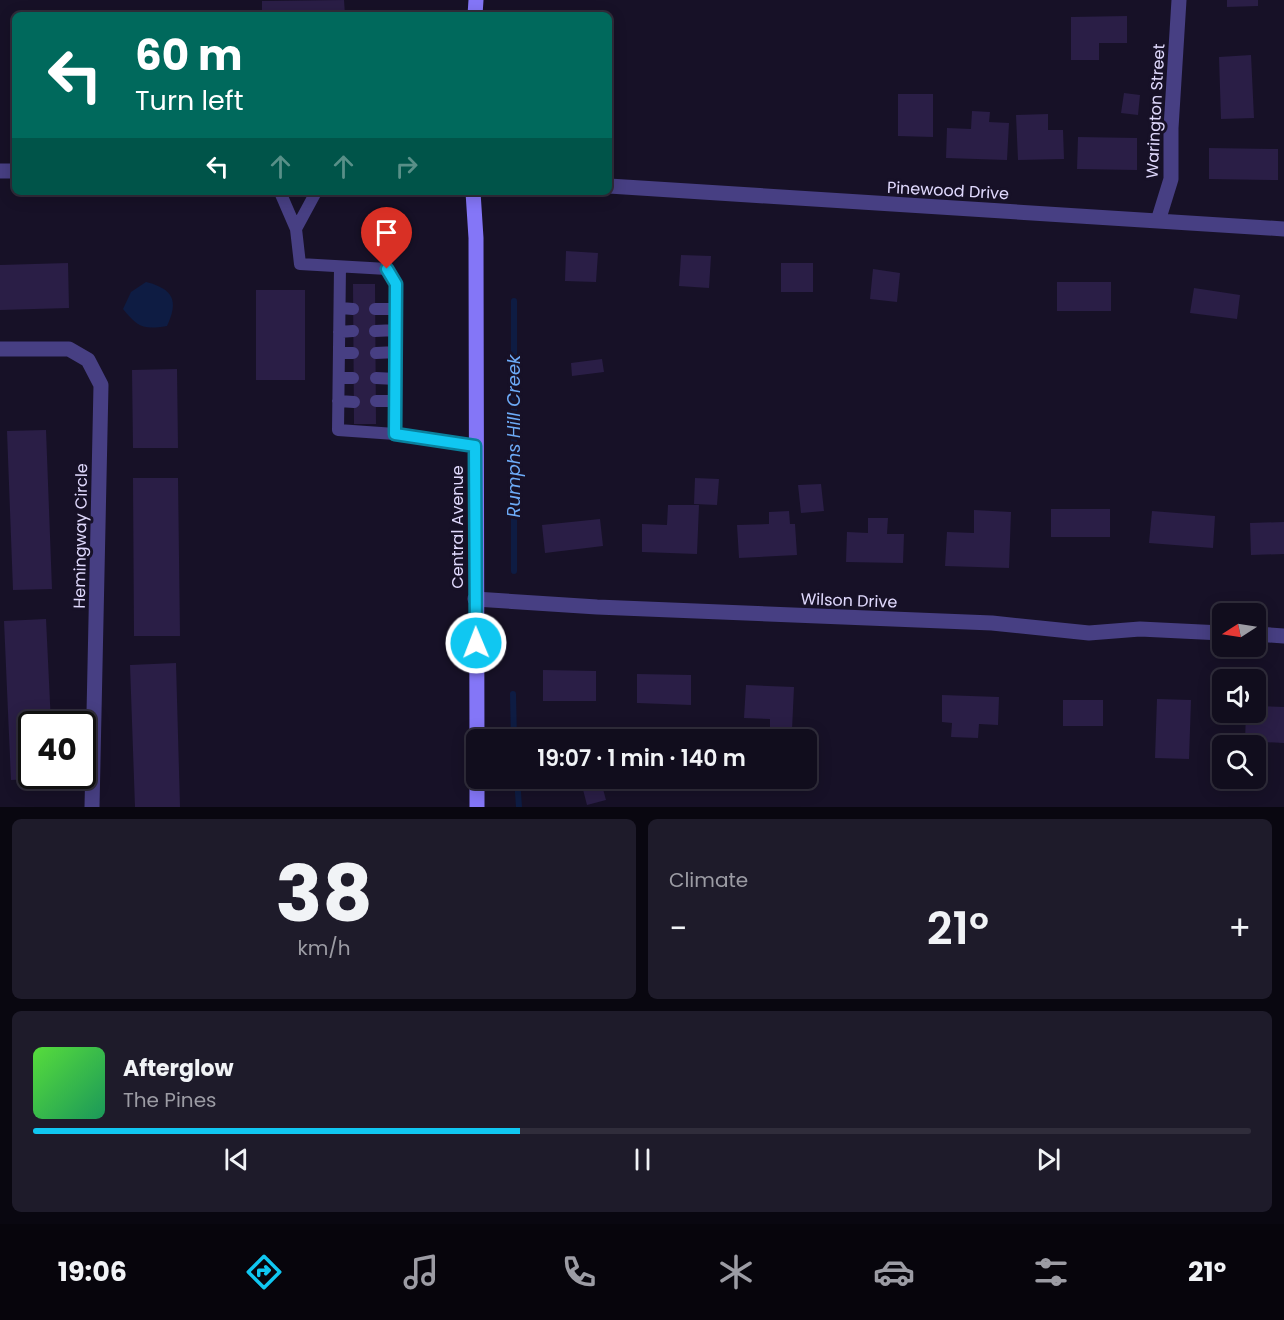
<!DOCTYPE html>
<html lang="en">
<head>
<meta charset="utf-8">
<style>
	body { margin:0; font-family:Poppins,sans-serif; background:#1e1b2a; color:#f1f3f6; height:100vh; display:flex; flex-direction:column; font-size:22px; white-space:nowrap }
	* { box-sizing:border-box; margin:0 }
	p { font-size:20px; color:#9c9ca4 }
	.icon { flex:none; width:33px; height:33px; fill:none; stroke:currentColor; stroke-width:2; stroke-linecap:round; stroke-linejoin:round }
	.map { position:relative; height:807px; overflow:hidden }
	.details { display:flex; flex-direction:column; gap:12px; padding:12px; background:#090710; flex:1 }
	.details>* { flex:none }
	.guide { position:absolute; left:12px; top:12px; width:600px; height:183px; border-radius:9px; box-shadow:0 3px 15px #0003,0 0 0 2px #302d3b; background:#00695c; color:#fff; overflow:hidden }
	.needle { width:39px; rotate:258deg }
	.fabs { position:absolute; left:1212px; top:603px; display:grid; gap:12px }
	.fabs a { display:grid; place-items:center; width:54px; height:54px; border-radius:9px; background:#110d1d; box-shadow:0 3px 15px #0003,0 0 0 2px #302d3b; font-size:30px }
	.speed { position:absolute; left:18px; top:711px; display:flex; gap:12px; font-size:30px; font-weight:700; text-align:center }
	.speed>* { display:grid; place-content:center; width:78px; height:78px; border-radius:50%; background:#110d1d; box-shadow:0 3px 15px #0003,0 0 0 2px #302d3b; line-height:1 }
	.speed .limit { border:3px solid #111; border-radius:9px; background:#fff; color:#111 }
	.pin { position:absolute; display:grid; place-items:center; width:51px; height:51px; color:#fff; margin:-62px -26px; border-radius:50% 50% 50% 0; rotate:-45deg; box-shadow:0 0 6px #0007 }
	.pin .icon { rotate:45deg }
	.me { position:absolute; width:66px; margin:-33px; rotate:359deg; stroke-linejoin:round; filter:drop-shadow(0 0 4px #0008) }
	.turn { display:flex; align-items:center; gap:21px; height:126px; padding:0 24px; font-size:27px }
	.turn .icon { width:78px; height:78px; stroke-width:2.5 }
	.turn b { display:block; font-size:42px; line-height:51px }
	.lanes { display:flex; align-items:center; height:57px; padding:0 24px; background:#0003; justify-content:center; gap:30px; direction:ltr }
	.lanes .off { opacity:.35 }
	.big { font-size:45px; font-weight:600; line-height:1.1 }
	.details .widget { flex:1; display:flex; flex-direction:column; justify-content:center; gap:9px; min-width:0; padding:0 21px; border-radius:9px; background:#1e1b2a }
	.details .dial { align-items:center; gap:0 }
	.dial b { font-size:78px; line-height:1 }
	.song { display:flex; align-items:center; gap:18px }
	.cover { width:72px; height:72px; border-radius:9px; background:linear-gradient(135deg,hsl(110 70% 55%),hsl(150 70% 35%)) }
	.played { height:6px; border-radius:3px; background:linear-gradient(90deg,#10c7f1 40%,#302d3b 40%) }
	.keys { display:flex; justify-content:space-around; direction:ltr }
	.heat { display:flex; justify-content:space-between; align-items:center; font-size:33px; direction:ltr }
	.details .tiles { flex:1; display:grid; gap:12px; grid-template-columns:1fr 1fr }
	.widget:last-child { grid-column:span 2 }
	.trip { position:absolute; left:466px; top:729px; width:351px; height:60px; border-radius:9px; background:#110d1d; box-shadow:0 3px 15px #0003,0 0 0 2px #302d3b; font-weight:600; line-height:60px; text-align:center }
	.tab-bar { display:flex; height:96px; justify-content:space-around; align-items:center; background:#07050c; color:#9c9ca4 }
	.tab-bar .icon { width:42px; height:42px }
	.tab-bar .selected { color:#10c7f1 }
	.tab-bar b { font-size:27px; color:#f1f3f6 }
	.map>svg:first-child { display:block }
</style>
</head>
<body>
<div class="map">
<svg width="1284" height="807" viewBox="0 0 1284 807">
	<rect width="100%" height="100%" fill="#171127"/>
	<!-- water -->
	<path fill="#0e1c43" d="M146,282C173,289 179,300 167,326C142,330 138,327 123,309L131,292Z"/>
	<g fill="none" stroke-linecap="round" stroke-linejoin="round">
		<!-- stream -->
		<path stroke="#0e1c43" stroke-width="6" d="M514,571V301
			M513,694L514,740
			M517,778L519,807"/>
	</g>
	<!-- building -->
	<path fill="#2a1e46" d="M344,0L345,15H262V1Z
		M1227,0H1258V6L1227,7Z
		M1127,16V43H1099V60H1071V17Z
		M1251,55L1254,118L1221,119L1219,57Z
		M1124,93L1140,95L1138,115L1121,113Z
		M898,94H933V137L898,136Z
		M972,111L990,112L989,122L1009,123L1007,160L946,158L947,128L971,129Z
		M1048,114V130H1063L1064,159L1018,160L1016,115Z
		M1078,137L1137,138V170L1077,169Z
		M1209,148L1278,149V180L1209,179Z
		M566,251L598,253L596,282L565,281Z
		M681,255L711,256L709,288L679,286Z
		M68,263L69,308L0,310V265Z
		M781,263H813V292H781Z
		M873,269L900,273L897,302L870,299Z
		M1057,282H1111V311H1057Z
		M353,284H375L376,424H354Z
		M1194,288L1240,295L1237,319L1190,313Z
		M256,290H305V380H256Z
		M602,359L604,372L572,376L571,363Z
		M177,369L178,448H133L132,370Z
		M46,430L52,589L13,590L7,431Z
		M133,478H178L180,636H134Z
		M695,478L719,479L717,505L694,504Z
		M821,484L824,511L801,513L798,485Z
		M668,505H699L697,554L642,552V524L667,525Z
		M1051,509H1110V537H1051Z
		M974,510L1011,512L1009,568L945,566L947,532L974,533Z
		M789,511L790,524H795L797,555L739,558L737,525L769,524V512Z
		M1152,511L1215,516L1213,548L1149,543Z
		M868,518H888L887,534H904L903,563L846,562L847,532L868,533Z
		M600,519L603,546L545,553L542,525Z
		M1284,522V554L1251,555L1250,523Z
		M46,619L51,724H32V776L54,778L11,780L4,621Z
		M176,663L180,807H135L130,665Z
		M543,670L596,671V701H543Z
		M637,674L691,675V705L637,703Z
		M746,685L794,687L792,730H770V719L744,718Z
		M942,695L999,697L998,725L979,724L978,738L951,737L952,723L942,722Z
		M1157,699L1191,700L1189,759L1155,758Z
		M1063,700H1103V726H1063Z
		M1256,706L1284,707V743L1245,741L1246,712H1256Z
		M580,778H600L606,800L587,805Z"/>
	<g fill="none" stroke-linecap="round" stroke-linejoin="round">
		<!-- lane -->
		<path stroke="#473f83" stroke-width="12" d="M280,192L296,229L300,264L387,269L396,284L395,434L475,446
			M296,229L316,192
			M340,267L338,430L395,434
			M340,308L353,309
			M375,309H397
			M375,331L397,330
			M339,332L353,331
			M339,353H353
			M376,353L397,352
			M339,378H353
			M376,378L396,379
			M338,401L354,402
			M376,401H395"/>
		<!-- street -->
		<path stroke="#473f83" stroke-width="15" d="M0,171H15
			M609,186L1284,229
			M1158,221L1171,179V128L1179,0
			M0,349H69L88,360L101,385L92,807
			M475,599L597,607L992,623L1089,633L1140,629L1222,633
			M1256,634L1284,636"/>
		<!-- secondary -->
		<path stroke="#8476f7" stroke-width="15" d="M475,15L476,0
			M473,192L476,238L477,753
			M477,807V778"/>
	</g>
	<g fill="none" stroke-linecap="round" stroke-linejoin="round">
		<defs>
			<path id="route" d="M387,269L396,284L395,434L475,446L476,643"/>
		</defs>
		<!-- route casing -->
		<use href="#route" stroke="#0a819d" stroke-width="15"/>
		<!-- route -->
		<use href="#route" stroke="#10c7f1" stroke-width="10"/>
	</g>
	<g text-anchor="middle" stroke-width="6" stroke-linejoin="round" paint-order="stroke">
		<!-- street labels -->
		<g font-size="16" fill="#e0d9fd" stroke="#171127">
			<text transform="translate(1155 111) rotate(-87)" y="6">Warington Street</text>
			<text transform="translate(948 190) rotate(3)" y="6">Pinewood Drive</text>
			<text transform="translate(457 527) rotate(-90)" y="6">Central Avenue</text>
			<text transform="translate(80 536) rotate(-89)" y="6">Hemingway Circle</text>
			<text transform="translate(849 600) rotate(2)" y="6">Wilson Drive</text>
		</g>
		<!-- water labels -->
		<g font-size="18" font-style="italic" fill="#6dabf7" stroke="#171127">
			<text transform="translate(514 436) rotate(-90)" y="6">Rumphs Hill Creek</text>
		</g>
	</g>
</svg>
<div class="fabs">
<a><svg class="needle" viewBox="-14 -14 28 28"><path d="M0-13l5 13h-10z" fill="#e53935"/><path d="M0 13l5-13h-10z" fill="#9c9ca4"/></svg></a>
<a><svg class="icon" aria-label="sound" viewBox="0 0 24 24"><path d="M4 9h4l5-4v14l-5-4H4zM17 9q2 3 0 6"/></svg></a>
<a><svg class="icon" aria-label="search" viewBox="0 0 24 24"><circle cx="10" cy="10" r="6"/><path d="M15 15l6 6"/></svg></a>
</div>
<div class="speed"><div class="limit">40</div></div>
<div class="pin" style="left:387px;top:269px;background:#d93025"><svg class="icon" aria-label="arrive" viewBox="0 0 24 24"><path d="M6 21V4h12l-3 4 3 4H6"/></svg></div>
<svg class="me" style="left:476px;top:643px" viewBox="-20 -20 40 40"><circle r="17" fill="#10c7f1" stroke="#fff" stroke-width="3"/><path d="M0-11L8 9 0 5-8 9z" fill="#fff"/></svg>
<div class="trip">19:07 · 1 min · 140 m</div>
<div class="guide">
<div class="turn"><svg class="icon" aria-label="left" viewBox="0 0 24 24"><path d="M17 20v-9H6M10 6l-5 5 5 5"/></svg><div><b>60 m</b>Turn left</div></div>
<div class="lanes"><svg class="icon" aria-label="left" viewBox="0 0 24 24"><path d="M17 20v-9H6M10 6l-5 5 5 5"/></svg><svg class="icon off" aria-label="ahead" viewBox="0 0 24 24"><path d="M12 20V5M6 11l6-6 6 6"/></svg><svg class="icon off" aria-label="ahead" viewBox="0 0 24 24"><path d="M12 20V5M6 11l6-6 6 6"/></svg><svg class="icon off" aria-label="right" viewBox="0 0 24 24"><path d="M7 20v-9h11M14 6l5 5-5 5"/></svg></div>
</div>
</div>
<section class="details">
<div class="tiles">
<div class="widget dial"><b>38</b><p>km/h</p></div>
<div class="widget"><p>Climate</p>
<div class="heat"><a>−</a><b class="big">21°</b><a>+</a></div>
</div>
<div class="widget">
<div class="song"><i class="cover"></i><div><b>Afterglow</b><p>The Pines</p></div></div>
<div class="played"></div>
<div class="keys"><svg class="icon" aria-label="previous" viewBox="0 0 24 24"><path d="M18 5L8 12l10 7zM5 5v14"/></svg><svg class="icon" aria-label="pause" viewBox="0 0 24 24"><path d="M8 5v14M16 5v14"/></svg><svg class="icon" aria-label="next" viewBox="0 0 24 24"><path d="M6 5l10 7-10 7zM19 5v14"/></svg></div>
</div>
</div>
</section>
<nav class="tab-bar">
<b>19:06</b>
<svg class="icon selected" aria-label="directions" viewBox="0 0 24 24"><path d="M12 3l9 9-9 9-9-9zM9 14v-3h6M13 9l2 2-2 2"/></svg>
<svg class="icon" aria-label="music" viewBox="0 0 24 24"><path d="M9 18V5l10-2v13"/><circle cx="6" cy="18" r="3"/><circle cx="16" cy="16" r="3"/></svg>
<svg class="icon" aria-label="phone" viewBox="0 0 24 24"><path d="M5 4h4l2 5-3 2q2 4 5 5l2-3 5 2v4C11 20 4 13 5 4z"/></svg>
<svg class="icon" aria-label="climate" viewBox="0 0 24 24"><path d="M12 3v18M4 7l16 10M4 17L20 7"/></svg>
<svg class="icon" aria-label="car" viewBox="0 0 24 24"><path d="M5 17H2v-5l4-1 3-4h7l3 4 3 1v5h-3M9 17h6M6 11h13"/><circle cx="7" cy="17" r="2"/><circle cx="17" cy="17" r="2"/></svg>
<svg class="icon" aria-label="filters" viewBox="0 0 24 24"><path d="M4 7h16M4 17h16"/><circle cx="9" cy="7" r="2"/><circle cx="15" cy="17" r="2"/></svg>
<b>21°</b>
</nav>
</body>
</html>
